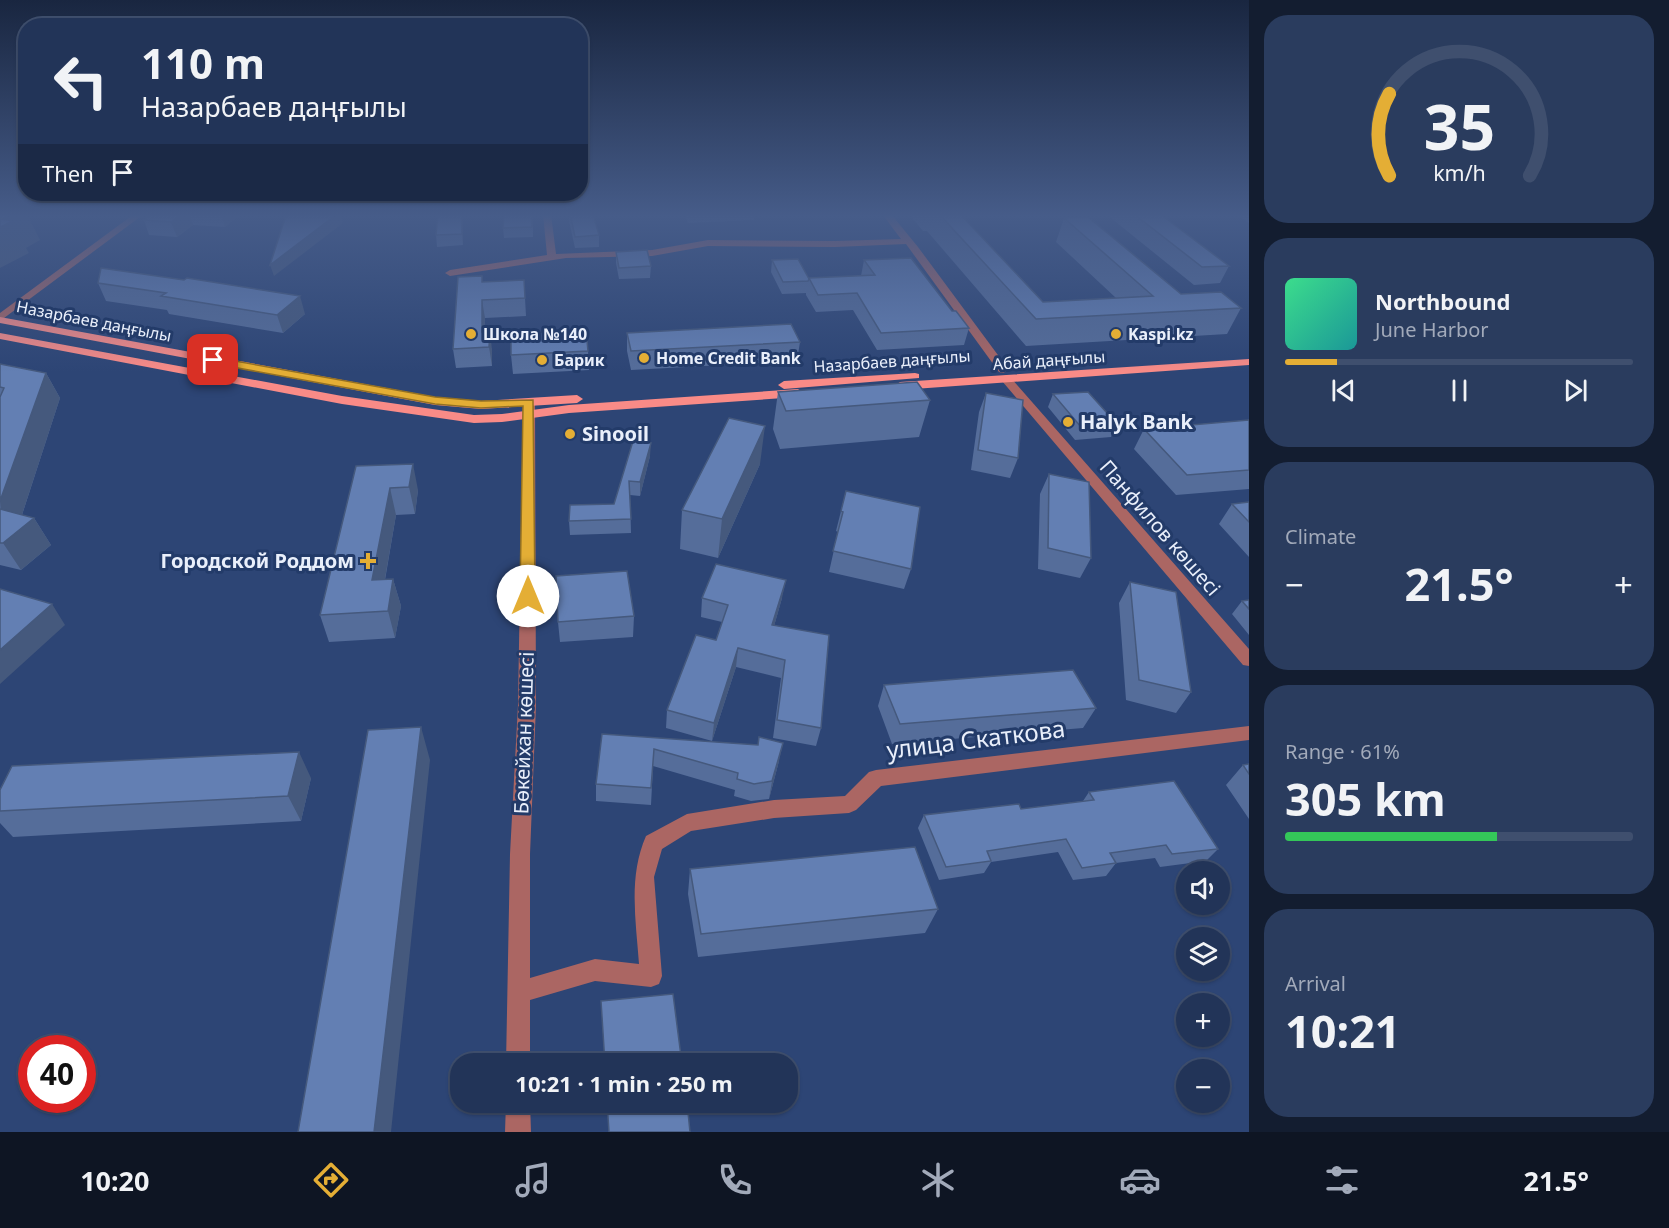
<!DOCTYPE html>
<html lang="en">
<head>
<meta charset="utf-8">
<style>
	body { margin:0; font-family:"Noto Sans",sans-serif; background:#2a3c5e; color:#f1f3f6; height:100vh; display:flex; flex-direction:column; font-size:22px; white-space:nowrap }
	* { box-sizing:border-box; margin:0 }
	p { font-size:20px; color:#a2aaba }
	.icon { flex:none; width:33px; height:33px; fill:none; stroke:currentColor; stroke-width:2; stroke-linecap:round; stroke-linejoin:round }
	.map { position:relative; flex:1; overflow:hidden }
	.sheet { display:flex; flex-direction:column; gap:15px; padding:15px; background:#131d30; width:420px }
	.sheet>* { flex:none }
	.banner { position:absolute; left:18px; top:18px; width:570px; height:183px; border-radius:24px; box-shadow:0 2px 4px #0004,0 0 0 2px #3f4f6e; background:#223458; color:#f1f3f6; overflow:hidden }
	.controls { position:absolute; left:1176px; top:861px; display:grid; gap:12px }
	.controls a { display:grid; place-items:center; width:54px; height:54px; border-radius:50%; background:#223458; box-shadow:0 2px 4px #0004,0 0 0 2px #3f4f6e; font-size:30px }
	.speed { position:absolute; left:18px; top:1035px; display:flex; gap:12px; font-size:30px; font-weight:700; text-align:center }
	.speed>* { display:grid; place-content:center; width:78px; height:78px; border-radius:50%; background:#223458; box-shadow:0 2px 4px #0004,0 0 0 2px #3f4f6e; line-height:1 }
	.speed .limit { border:9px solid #d22; background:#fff; color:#111 }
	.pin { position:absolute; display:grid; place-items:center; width:51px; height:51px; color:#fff; margin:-26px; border-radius:12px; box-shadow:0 3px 9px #0006 }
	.me { position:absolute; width:66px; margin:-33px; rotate:0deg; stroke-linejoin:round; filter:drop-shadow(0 0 4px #0008) }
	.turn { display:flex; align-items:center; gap:21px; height:126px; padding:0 24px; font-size:27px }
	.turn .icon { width:78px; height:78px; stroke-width:2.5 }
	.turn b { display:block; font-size:42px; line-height:51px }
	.then { display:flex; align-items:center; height:57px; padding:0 24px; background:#0003; gap:12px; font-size:22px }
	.big { font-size:45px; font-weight:700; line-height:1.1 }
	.sheet .widget { flex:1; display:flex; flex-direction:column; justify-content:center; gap:9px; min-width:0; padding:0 21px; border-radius:24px; background:#2a3c5e }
	.sheet .dial { align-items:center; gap:0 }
	.dial svg { height:156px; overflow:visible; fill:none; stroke:#3f4f6e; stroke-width:7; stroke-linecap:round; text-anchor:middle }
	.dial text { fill:#f1f3f6; stroke:none }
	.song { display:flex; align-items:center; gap:18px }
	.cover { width:72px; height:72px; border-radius:9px; background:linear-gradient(135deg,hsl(150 70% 55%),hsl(180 70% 35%)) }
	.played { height:6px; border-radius:3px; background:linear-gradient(90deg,#e4ae35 15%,#3f4f6e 15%) }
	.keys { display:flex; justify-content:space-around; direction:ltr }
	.heat { display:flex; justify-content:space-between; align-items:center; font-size:33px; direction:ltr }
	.charge { height:9px; border-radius:4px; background:linear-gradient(90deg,#34c759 61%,#3f4f6e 0) }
	.trip { position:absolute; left:450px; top:1053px; width:348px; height:60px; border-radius:24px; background:#223458; box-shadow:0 2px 4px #0004,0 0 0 2px #3f4f6e; font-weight:700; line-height:60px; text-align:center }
	.dock { display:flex; height:96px; justify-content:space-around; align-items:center; background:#0e1523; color:#a2aaba }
	.dock .icon { width:42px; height:42px }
	.dock .active { color:#e4ae35 }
	.dock b { font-size:27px; color:#f1f3f6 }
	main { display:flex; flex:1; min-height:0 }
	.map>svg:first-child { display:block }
</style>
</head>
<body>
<main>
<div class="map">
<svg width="1249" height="1132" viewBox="0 0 1249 1132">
	<rect width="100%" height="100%" fill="#2d4575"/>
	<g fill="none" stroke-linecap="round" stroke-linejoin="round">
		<!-- minor -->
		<path fill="#ab6663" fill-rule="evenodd" d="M134,214H144L0,321V313Z
			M543,214H551L556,254L652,250L708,240L835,241L901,239L882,214H891L918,247L1009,370L1003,373L999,372L906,244L835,247L708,246L652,256L566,258L450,276L445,273L450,270L547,255Z
			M1006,375L1010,377L1249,649V666L1243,665L1002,381V377Z
			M529,398L535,402L536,705L530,854V978L595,959L639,964C636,921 628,877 646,836L687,814L774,800L845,796L869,772L876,770L1249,726V740L881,786L856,810L849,813L774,818L691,831L662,849L654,877L662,976L659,984L651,987L595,981L530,1000V1064H506L510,854L518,705L523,402Z
			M506,1102H530L531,1132H505Z"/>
		<!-- major -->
		<path fill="#f98b87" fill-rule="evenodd" d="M0,317L435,397L481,401L577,395L583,399L577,403L481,409L435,405L0,323Z
			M0,333L342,396L474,415L502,414L569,405L798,389L804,393L798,397L569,413L502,422L474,423L342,404L0,339Z
			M1249,359V365L900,390L894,386L900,382Z
			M915,373L919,374V378L784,389L778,385L784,381Z"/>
	</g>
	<!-- wall -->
	<path fill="#556d9a" d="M152,214H241L225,227L193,225L177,237L149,235L144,220Z
		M463,214V245L437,247L436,235Z
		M504,214H533V237L504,238L503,228Z
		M569,214H593L599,235V247L575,248L569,221Z
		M684,214H754V220L688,223Z
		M909,214H960L1043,302L1116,298L1056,242L1064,218L1181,294L1241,308L1227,334L1026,346L927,231H923Z
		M1106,214H1160L1229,266L1220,283L1194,285Z
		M1236,214H1249V223Z
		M616,252L651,266L650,278L619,279L616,263Z
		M772,260L809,279L861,276L864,260L952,311L969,328L964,345L877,350L853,310L816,312L806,295V293L782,294L771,272Z
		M184,280L305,314L283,333L169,314L167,310L106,301L98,283Z
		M524,280L526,316L485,318L484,332L492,350V366L456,368L453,349L483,282Z
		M627,333L800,342L797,361L631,370L627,351Z
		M588,351L589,370L513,374L511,355Z
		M0,364L46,373L60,398L22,515L34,518L51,545L21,570L0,565Z
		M778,392L930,400L919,437L780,449L773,429Z
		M986,393L1018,458L1010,478L971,470L979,412Z
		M1053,394L1117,424L1111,437L1075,440L1048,407Z
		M1249,420V489L1176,495L1134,449L1144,429Z
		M633,441L650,456L640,496L630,495L631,533L570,535L569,521L614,504Z
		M760,464L718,558L680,549L682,510Z
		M356,466L418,490L415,514L396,515L385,580L393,579L401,606L395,638L329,642L320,615Z
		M1049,474L1091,558L1080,578L1038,569L1040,494Z
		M846,491L911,569L904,589L829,572L838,532L836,531Z
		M1249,502V557L1219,524L1232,504Z
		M1130,582L1191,692L1176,713L1126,700L1119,603Z
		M702,598H782L774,626L821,728L816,746L773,738L781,678L736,667L712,741L666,728L667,710L716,640L722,622L701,617Z
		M1249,600V635L1232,614L1242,601Z
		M634,616L633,637L560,642L558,622Z
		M884,685L1096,708L1083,728L892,744L878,706Z
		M602,734L779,761L769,799L751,801L734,796L735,790L653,766L651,805L596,801V784Z
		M1249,764V819L1226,785L1243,765Z
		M311,778L301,821L13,837L0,823V790Z
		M1089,792L1218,849L1206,861L1160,867L1155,858L1116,863L1106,876L1073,880L1058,852L991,862L984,873L939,880L918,828L924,815L1021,809L1083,801Z
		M690,869L938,909L925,933L698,957L688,894Z"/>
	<!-- shaded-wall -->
	<path fill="#45597d" d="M13,214H27L40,240L26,248L29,253L0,268V227L2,219Z
		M183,214H190L193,225L177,237L171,222Z
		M221,214H241L225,227Z
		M337,214H341L343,223L274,276L270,265Z
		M462,214H463V245L462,234Z
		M300,296L305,314L283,333L277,315Z
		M482,300L485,318L484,347L482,332Z
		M490,331L492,350V366L489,347Z
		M46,373L60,398L16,533L34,518L51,545L21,570L3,543L0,501Z
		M765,426L760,464L718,558L722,519Z
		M651,443L650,456L640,496V482Z
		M413,464L418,490L415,514L409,487Z
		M390,488L396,515L380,607L372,580Z
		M393,579L401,606L395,638L388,611Z
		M786,580L782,598L769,644L772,625Z
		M52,604L65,625L0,684V650Z
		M738,648L736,667L712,741L714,723Z
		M421,727L430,760L391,1132H374Z
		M783,743L779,761L769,799L772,781Z
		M299,752L311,778L301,821L288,796Z"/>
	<!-- building -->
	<path fill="#637fb3" stroke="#45597d" stroke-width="1.5" d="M0,214H13L2,219L13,221L0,227Z
		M152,214H183L171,222L144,220Z
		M298,214H337L270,265L286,215Z
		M438,214H462V234L436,235Z
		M504,214H532V227L503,228Z
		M570,214H593L599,235L575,237Z
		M939,214H960L1043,302L1153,296L1064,218L1088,217L1181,294L1221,292L1241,308L1036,319Z
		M1134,214H1160L1229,266L1202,267Z
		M647,250L651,266L619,268L616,252Z
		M911,258L952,311H956L969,328L881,333L857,293L818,295L809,278L875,275L864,260Z
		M798,259L809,279L808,281L783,282L772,260Z
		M101,268L184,280L187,278L300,296L277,315L161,296L166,293L98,283Z
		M482,276V282L524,280L525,298L482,300V332L490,331L489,347L453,349L458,277Z
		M791,324L800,342L631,351L627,333Z
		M586,330L588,351L511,355V334Z
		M0,364L46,373L0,501V397L4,388L0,387Z
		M917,382L930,400L786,411L778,392Z
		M1088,392L1117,424L1081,427L1053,394Z
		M986,393L1023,400L1018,458L978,450Z
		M729,418L765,426L722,519L682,510Z
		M1249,420V470L1187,475L1144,429Z
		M633,441L651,443L640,482L629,481L631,519L569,521L570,505L614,504Z
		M413,464L409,487L390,488L372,580L393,579L388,611L320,615L356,466Z
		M1049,474L1089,482L1091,558L1048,548Z
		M846,491L920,507L911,569L833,551L843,512L841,511Z
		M1249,502V522L1232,504Z
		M0,509L34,518L3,543H0Z
		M716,564L786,580L772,625L829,635L821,728L777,720L785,660L738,648L714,723L667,710L696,635L716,640L728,605L702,598Z
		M627,571L634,616L558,622L556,576Z
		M1130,582L1176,592L1191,692L1139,680Z
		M0,589L52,604L0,650Z
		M1249,600V609L1242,601Z
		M1073,670L1096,708L900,724L884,685Z
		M421,727L374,1132H298L368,730Z
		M602,734L758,745L759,737L783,743L772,781L754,784L737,779L738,773L654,749L651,788L596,784Z
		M299,752L288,796L0,811V790L12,766Z
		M1249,764V774L1243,765Z
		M1174,781L1218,849L1172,854L1166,845L1110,853L1116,863L1082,868L1066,839L987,851L991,861L946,867L924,815L1019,804L1021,809L1094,800L1089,792Z
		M915,847L938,909L701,934L690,869Z
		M673,994L682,1064H605L601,1001Z
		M607,1102H687L690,1132H609Z"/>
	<!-- sky -->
	<linearGradient id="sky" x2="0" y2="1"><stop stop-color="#192640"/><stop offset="0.58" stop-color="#465c89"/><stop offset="1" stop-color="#465c89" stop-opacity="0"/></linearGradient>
	<rect width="1249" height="372" fill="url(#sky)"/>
	<!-- route -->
	<path fill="#e4ae35" stroke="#947122" stroke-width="1.5" d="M213,357L435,397L481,401L533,400L535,596L533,599H523L520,596L523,406L481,408L435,404L210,363V358Z"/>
	<!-- markers -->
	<g fill="#e4ae35" stroke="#233b69" stroke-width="2">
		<circle cx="471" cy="334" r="6"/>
		<circle cx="1116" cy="334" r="6"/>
		<circle cx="644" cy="358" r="6"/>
		<circle cx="542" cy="360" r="6"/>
		<circle cx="1068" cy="422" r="6"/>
		<circle cx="570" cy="434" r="6"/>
		<path d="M365 552h6v6h6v6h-6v6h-6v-6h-6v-6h6z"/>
	</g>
	<g text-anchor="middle" stroke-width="6" stroke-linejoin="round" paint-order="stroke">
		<!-- far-street labels -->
		<g font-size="16" fill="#e9effb" stroke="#233b69">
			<text transform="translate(94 321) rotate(11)" y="6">Назарбаев даңғылы</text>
			<text transform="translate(1049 360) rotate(-4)" y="6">Абай даңғылы</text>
			<text transform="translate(892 361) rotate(-4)" y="6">Назарбаев даңғылы</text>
		</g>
		<!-- far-poi labels -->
		<g font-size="16" font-weight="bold" fill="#e9effb" stroke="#233b69" text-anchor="start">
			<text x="483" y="340">Школа №140</text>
			<text x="1128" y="340">Kaspi.kz</text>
			<text x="656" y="364">Home Credit Bank</text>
			<text x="554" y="366">Барик</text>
		</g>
		<!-- poi labels -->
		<g font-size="20" font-weight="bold" fill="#e9effb" stroke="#233b69" text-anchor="start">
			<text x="1080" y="429">Halyk Bank</text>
			<text x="582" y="441">Sinooil</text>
			<text x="354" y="568" text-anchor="end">Городской Роддом</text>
		</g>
		<!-- street labels -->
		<g font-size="20" fill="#e9effb" stroke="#233b69">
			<text transform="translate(1160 528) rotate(49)" y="7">Панфилов көшесі</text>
			<text transform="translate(524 733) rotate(-88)" y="7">Бөкейхан көшесі</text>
		</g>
		<!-- near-street labels -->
		<g font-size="24" fill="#e9effb" stroke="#233b69">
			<text transform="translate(976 740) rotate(-7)" y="8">улица Скаткова</text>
		</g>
	</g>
</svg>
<div class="controls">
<a><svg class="icon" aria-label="sound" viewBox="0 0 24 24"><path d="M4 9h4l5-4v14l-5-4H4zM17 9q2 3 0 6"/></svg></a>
<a><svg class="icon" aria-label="layers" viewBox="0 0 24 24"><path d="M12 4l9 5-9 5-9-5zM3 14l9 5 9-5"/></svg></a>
<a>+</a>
<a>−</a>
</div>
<div class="speed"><div class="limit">40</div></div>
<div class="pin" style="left:213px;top:360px;background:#d93025"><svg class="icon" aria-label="arrive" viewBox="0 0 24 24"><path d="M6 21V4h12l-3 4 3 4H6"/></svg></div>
<svg class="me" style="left:528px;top:596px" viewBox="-20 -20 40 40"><circle r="19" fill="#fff"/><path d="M0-13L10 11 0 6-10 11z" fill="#e4ae35"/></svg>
<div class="trip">10:21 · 1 min · 250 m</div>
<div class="banner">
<div class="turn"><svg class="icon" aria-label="left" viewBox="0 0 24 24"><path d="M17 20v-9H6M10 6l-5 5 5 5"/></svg><div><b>110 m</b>Назарбаев даңғылы</div></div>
<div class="then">Then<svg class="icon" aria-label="arrive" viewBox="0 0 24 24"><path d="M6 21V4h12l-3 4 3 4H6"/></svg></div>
</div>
</div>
<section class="sheet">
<div class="widget dial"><svg viewBox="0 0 100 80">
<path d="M14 69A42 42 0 1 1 86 69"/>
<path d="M14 69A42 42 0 0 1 14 27" stroke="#e4ae35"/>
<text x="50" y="56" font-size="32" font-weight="700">35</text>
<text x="50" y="72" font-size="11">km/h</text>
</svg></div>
<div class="widget">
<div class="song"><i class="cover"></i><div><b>Northbound</b><p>June Harbor</p></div></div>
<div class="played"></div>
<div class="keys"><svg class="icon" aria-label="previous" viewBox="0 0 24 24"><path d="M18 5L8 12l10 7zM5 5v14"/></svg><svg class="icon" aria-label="pause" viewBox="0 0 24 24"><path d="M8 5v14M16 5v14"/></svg><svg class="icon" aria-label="next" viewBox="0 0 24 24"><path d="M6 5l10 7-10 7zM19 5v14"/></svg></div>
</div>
<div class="widget"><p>Climate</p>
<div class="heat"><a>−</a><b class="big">21.5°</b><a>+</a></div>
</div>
<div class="widget"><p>Range · 61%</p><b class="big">305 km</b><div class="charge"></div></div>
<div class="widget"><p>Arrival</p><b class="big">10:21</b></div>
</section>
</main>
<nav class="dock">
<b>10:20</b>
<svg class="icon active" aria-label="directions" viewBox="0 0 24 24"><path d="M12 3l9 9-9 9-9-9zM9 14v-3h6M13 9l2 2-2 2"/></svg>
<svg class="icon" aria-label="music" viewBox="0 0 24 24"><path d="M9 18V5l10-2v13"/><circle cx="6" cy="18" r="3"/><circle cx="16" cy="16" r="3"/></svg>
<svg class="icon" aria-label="phone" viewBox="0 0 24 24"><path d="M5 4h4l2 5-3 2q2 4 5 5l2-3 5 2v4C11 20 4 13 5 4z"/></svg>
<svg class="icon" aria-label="climate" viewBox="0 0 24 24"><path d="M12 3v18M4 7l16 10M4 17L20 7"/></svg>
<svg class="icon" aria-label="car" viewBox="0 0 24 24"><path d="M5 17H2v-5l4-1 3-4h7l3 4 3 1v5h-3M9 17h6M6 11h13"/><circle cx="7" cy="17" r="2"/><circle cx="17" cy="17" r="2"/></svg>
<svg class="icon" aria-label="filters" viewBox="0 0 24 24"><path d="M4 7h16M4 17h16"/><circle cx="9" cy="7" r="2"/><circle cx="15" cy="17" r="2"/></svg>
<b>21.5°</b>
</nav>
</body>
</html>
